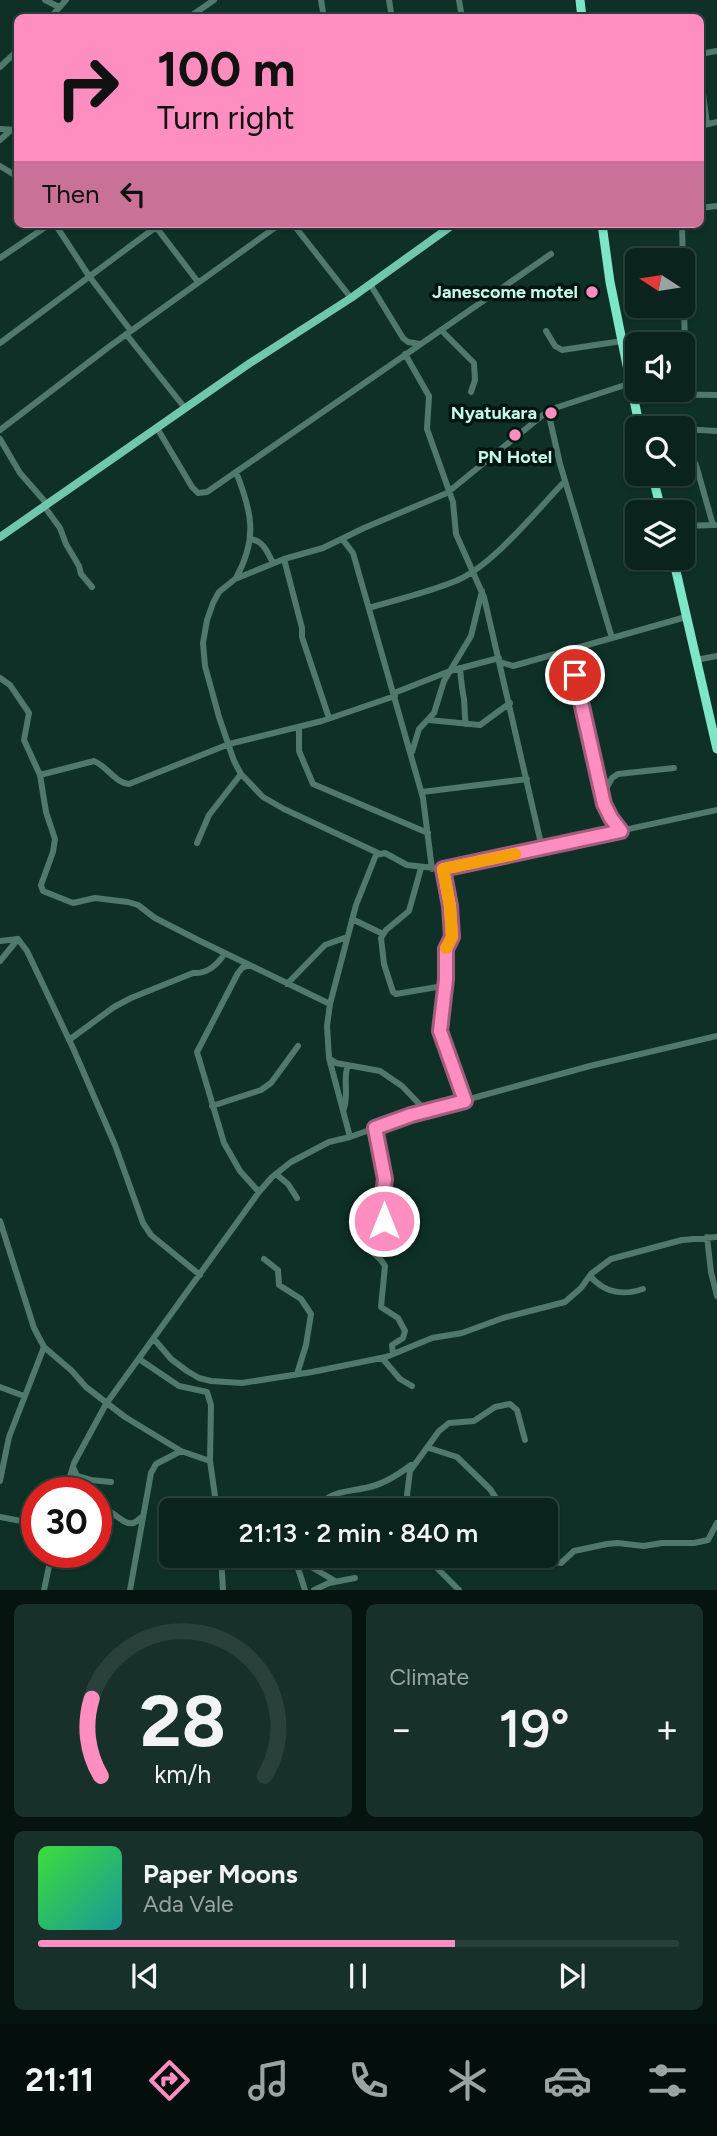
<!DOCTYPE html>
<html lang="en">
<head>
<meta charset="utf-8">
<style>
	body { margin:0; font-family:Figtree,sans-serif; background:#18302a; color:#f1f3f6; height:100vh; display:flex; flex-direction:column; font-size:26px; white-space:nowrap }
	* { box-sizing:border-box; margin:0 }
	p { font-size:23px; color:#99a4a4 }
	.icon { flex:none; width:38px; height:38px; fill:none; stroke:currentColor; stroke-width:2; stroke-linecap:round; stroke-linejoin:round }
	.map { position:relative; height:1590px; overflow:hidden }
	.side { display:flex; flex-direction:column; gap:14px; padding:14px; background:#061410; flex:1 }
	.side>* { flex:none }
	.top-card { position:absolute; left:14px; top:14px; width:690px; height:214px; border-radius:10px; box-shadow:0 2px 5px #0004,0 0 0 2px #2a413b; background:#fd8ebf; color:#111; overflow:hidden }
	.needle { width:46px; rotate:282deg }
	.controls { position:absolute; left:625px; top:248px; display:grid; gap:14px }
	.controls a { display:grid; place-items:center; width:70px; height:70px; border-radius:10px; background:#0a241d; box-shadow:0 2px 5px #0004,0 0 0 2px #2a413b; font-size:35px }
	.speed { position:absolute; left:21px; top:1477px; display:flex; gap:14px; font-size:35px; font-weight:700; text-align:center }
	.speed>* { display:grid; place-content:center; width:91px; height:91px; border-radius:50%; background:#0a241d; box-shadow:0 2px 5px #0004,0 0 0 2px #2a413b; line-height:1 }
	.speed .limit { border:10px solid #d22; background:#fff; color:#111 }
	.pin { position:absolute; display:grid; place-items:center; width:60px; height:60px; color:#fff; margin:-30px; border:4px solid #fff; border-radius:50%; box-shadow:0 2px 7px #0007 }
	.me { position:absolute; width:77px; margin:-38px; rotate:0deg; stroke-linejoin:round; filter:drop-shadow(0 0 5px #0008) }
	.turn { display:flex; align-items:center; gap:24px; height:147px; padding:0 28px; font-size:32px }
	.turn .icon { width:91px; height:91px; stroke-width:2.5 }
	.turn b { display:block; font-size:49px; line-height:60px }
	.then { display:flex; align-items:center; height:66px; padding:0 28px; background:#0003; gap:14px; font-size:26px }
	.big { font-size:52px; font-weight:600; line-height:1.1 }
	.side .tile { flex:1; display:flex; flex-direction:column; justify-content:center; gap:10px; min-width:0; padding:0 24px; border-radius:10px; background:#18302a }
	.side .dial { align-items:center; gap:0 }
	.dial svg { height:182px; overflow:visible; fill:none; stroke:#2a413b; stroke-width:7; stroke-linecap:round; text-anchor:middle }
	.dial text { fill:#f1f3f6; stroke:none }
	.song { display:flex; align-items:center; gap:21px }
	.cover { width:84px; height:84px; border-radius:10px; background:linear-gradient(135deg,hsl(120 70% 55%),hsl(180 70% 35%)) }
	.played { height:7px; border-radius:4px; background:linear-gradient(90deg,#fd8ebf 65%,#2a413b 65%) }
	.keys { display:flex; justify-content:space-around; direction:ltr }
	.heat { display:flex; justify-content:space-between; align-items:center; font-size:38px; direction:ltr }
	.side .tiles { flex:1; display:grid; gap:14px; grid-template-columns:1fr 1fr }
	.tile:last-child { grid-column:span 2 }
	.trip { position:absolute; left:159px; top:1498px; width:399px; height:70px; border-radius:10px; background:#0a241d; box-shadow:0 2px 5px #0004,0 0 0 2px #2a413b; font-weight:600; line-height:70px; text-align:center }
	.tabs { display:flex; height:112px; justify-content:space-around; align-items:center; background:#040e0c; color:#99a4a4 }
	.tabs .icon { width:49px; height:49px }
	.tabs .on { color:#fd8ebf }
	.tabs b { font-size:32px; color:#f1f3f6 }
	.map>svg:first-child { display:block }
</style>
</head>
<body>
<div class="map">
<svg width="717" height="1590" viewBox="0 0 717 1590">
	<rect width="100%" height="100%" fill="#0e3027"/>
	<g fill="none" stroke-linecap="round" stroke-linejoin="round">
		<!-- minor -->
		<path stroke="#50786b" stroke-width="6" d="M45,0L59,7
			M321,0L324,18
			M389,0L392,18
			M459,0L462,18
			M50,18L66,0
			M188,18L214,0
			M700,54L717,51
			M0,67L18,50
			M700,71L707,124
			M700,126L717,122
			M0,129L18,130
			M0,140L11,130
			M0,166L18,177
			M700,208L717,206
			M55,224L89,276L131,331
			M293,224L351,298
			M682,224L685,346
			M156,227L198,282
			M0,258L50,224
			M370,284L403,338L408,342L420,344
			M442,331L474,363L475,380L471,392
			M546,331L555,346L562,350L622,341
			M126,334L185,408
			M0,343L160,224
			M405,354L429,396L427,429L453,502L456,534L484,597L542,848
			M634,397L642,394L717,395
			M548,411L560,464L612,638
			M639,427L681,429
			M157,428L192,487L198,493L207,492L551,254
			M682,429L717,431
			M0,430L110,346L280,224
			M0,439L20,473L47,504
			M682,441L696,465L713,525
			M44,506L60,528L66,544L79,566L81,574L92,587
			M682,526L715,525
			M250,539C264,541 267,552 273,563
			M343,540L353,553L423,798L432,869
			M284,559L302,628V637L329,718
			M236,578C258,538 252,512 236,472
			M369,608C398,599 430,592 458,580C494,564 537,510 565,481
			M570,651L604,804L611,818L621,831
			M696,660L717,656
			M500,662L513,666L686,617
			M460,668C461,680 462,689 464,699C465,707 464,715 466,724
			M0,678L10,685L29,713L24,740L40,775L46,812L55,839L53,852L41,885L43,891L73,903L95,898L128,902L138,905L155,918L200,941L330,1004
			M394,693L450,671L499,658
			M429,720L480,725L510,703
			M299,727V751L313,784L428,833
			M412,752L419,729L434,713L444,681L471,636L482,591
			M40,775L94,761C107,766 115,783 129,784L229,744L322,721L395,696
			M422,792L527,779
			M602,796L612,778L618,774L674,768
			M197,843L209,815L241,774
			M378,853L284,809L263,797L241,774L234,761L219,717L205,666L203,643L207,620L213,603L219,592L235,579L284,559L323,548L364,528L447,493L549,410L631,383
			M421,868L409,911L386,930L381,938L384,964L393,992L396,994L437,987L443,988L440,1031L465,1101
			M443,869L450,906L451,937L445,949L444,991
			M352,919L383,934
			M0,941L18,939L27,951L73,1048L115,1145L143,1223L151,1235L200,1275
			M0,961L18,939
			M249,965L242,968L238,973L197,1052L224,1143L240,1171L259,1192
			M287,984L325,945L347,937
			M69,1040L114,1007L131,998L193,973C207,974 218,964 225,953
			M330,1059L336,1063L380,1071L402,1086L426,1111
			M212,1106L261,1090L271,1083L298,1046
			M343,1111C350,1095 342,1080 348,1065
			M375,1128C379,1144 384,1161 385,1178C385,1193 381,1201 386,1217C382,1227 368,1231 363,1243L381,1260L385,1266L381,1307L398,1318L405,1331L403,1338L392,1345L393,1354
			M350,1137L329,1058L327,1026L330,1004L356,905L376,855L385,853L407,865L443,869L717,810
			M276,1174L288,1184L297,1198
			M0,1221L34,1328L44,1347L72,1371L86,1387L125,1417L181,1451L210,1461
			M707,1237L711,1272L717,1296
			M264,1259L278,1270L279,1285L301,1299L311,1314L306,1345L297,1374
			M590,1276C605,1293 622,1296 643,1289
			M154,1339L171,1359L187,1371L199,1378L211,1381L242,1383L312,1372L386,1357L432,1338L462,1333L503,1318L565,1302L581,1288L591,1274L611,1259L682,1240L717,1237
			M382,1358L400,1379L412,1386
			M139,1359L179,1386L207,1392L211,1405L210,1461L217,1510
			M0,1387L24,1396
			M429,1448L457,1457L490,1489L504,1510
			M73,1467L77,1476L91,1480L111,1482
			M0,1481L9,1437L44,1347
			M65,1493L74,1463L106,1404L259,1192L272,1177L291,1162L329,1142L350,1137L411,1115L590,1066L717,1036
			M96,1508C114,1508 122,1526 133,1523C137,1522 140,1518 143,1516
			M314,1510C332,1490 342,1493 365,1488C383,1485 398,1475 411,1465
			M411,1510L407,1495L410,1471L439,1431L449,1423L474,1421L495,1407L510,1404L517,1410L525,1440
			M0,1517L37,1524
			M546,1553L555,1562L561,1563L574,1551L607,1544L617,1543L644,1546L662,1543H694L708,1540L717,1523
			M221,1556L223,1590
			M293,1556L335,1581
			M429,1556L435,1566L459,1590
			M295,1559L305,1590
			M44,1590L52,1552
			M130,1590L151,1473L156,1464L181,1451
			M314,1590L329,1583L355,1578"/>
		<!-- major -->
		<path stroke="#71c7ae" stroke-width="8" d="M0,537L250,363L351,298L454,224"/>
		<!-- highway -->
		<path stroke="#7de6c8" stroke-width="9" d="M580,0L582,18
			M602,224L610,282L640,429
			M652,474L662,513
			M673,558L717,749"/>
	</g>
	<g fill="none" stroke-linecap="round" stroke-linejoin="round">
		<defs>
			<path id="route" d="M384,1221L386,1217L382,1201L385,1179L375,1128L411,1115L465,1101L440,1031L446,979V949L452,937L450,906L443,869L621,831L611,818L604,804L575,675"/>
		</defs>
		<!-- route casing -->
		<use href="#route" stroke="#a45c7c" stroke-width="18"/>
		<!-- route -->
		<use href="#route" stroke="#fd8ebf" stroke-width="12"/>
		<!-- slow -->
		<path stroke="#f59e0b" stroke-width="12" d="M446,948L452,937L450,906L443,869L515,854"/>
	</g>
	<!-- markers -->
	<g fill="#fd8ebf" stroke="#011610" stroke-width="2.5">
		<circle cx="592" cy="292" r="7"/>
		<circle cx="551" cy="413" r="7"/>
		<circle cx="515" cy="435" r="7"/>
	</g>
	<g text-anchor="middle" stroke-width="7" stroke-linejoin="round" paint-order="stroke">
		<!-- poi labels -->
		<g font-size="18" font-weight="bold" fill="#c7f7e7" stroke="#011610" text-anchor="end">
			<text x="578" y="298">Janescome motel</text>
			<text x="537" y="419">Nyatukara</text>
			<text x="515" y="463" text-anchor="middle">PN Hotel</text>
		</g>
	</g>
</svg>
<div class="controls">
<a><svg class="needle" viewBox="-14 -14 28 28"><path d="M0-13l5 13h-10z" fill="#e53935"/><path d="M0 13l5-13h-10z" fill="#99a4a4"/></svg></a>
<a><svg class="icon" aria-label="sound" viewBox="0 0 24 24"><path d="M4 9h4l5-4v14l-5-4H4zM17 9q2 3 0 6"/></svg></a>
<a><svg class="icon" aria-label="search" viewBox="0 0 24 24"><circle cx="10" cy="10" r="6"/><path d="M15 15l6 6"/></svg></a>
<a><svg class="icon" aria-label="layers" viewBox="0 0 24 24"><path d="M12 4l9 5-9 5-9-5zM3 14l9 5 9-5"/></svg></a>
</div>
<div class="speed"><div class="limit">30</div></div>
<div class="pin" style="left:575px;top:675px;background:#d93025"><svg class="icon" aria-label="arrive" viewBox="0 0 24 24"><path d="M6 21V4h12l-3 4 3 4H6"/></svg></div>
<svg class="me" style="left:384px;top:1221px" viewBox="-20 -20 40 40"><circle r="17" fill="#fd8ebf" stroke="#fff" stroke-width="3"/><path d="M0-11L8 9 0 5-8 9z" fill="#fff"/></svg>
<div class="trip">21:13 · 2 min · 840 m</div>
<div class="top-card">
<div class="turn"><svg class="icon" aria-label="right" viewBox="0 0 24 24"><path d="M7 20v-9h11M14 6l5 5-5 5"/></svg><div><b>100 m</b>Turn right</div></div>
<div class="then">Then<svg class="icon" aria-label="left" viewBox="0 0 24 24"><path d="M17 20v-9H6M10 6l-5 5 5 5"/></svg></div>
</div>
</div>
<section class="side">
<div class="tiles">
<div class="tile dial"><svg viewBox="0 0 100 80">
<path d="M14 69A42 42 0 1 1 86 69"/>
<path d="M14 69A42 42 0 0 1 10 35" stroke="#fd8ebf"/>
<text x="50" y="56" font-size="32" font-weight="700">28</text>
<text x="50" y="72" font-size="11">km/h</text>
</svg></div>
<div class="tile"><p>Climate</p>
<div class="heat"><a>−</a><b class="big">19°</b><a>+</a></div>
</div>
<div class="tile">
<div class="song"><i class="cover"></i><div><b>Paper Moons</b><p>Ada Vale</p></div></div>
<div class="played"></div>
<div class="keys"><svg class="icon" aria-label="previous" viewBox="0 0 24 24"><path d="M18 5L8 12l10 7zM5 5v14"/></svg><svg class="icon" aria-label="pause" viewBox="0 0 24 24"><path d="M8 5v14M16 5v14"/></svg><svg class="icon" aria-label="next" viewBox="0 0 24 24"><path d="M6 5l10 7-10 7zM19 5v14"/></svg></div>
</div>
</div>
</section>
<nav class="tabs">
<b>21:11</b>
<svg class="icon on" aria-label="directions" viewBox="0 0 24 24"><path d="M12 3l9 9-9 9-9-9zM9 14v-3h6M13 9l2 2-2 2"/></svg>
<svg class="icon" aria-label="music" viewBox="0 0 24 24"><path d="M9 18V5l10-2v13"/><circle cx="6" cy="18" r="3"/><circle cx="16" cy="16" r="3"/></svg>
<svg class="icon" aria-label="phone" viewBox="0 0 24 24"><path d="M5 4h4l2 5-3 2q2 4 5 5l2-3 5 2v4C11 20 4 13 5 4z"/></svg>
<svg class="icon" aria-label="climate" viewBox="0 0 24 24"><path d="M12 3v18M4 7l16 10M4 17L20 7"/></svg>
<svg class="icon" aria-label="car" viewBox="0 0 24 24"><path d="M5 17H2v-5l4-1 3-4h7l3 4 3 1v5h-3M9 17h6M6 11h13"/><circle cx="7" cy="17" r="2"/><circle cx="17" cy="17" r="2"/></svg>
<svg class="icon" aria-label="filters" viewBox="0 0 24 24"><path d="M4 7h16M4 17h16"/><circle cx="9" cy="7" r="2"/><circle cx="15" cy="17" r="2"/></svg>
</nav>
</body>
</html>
